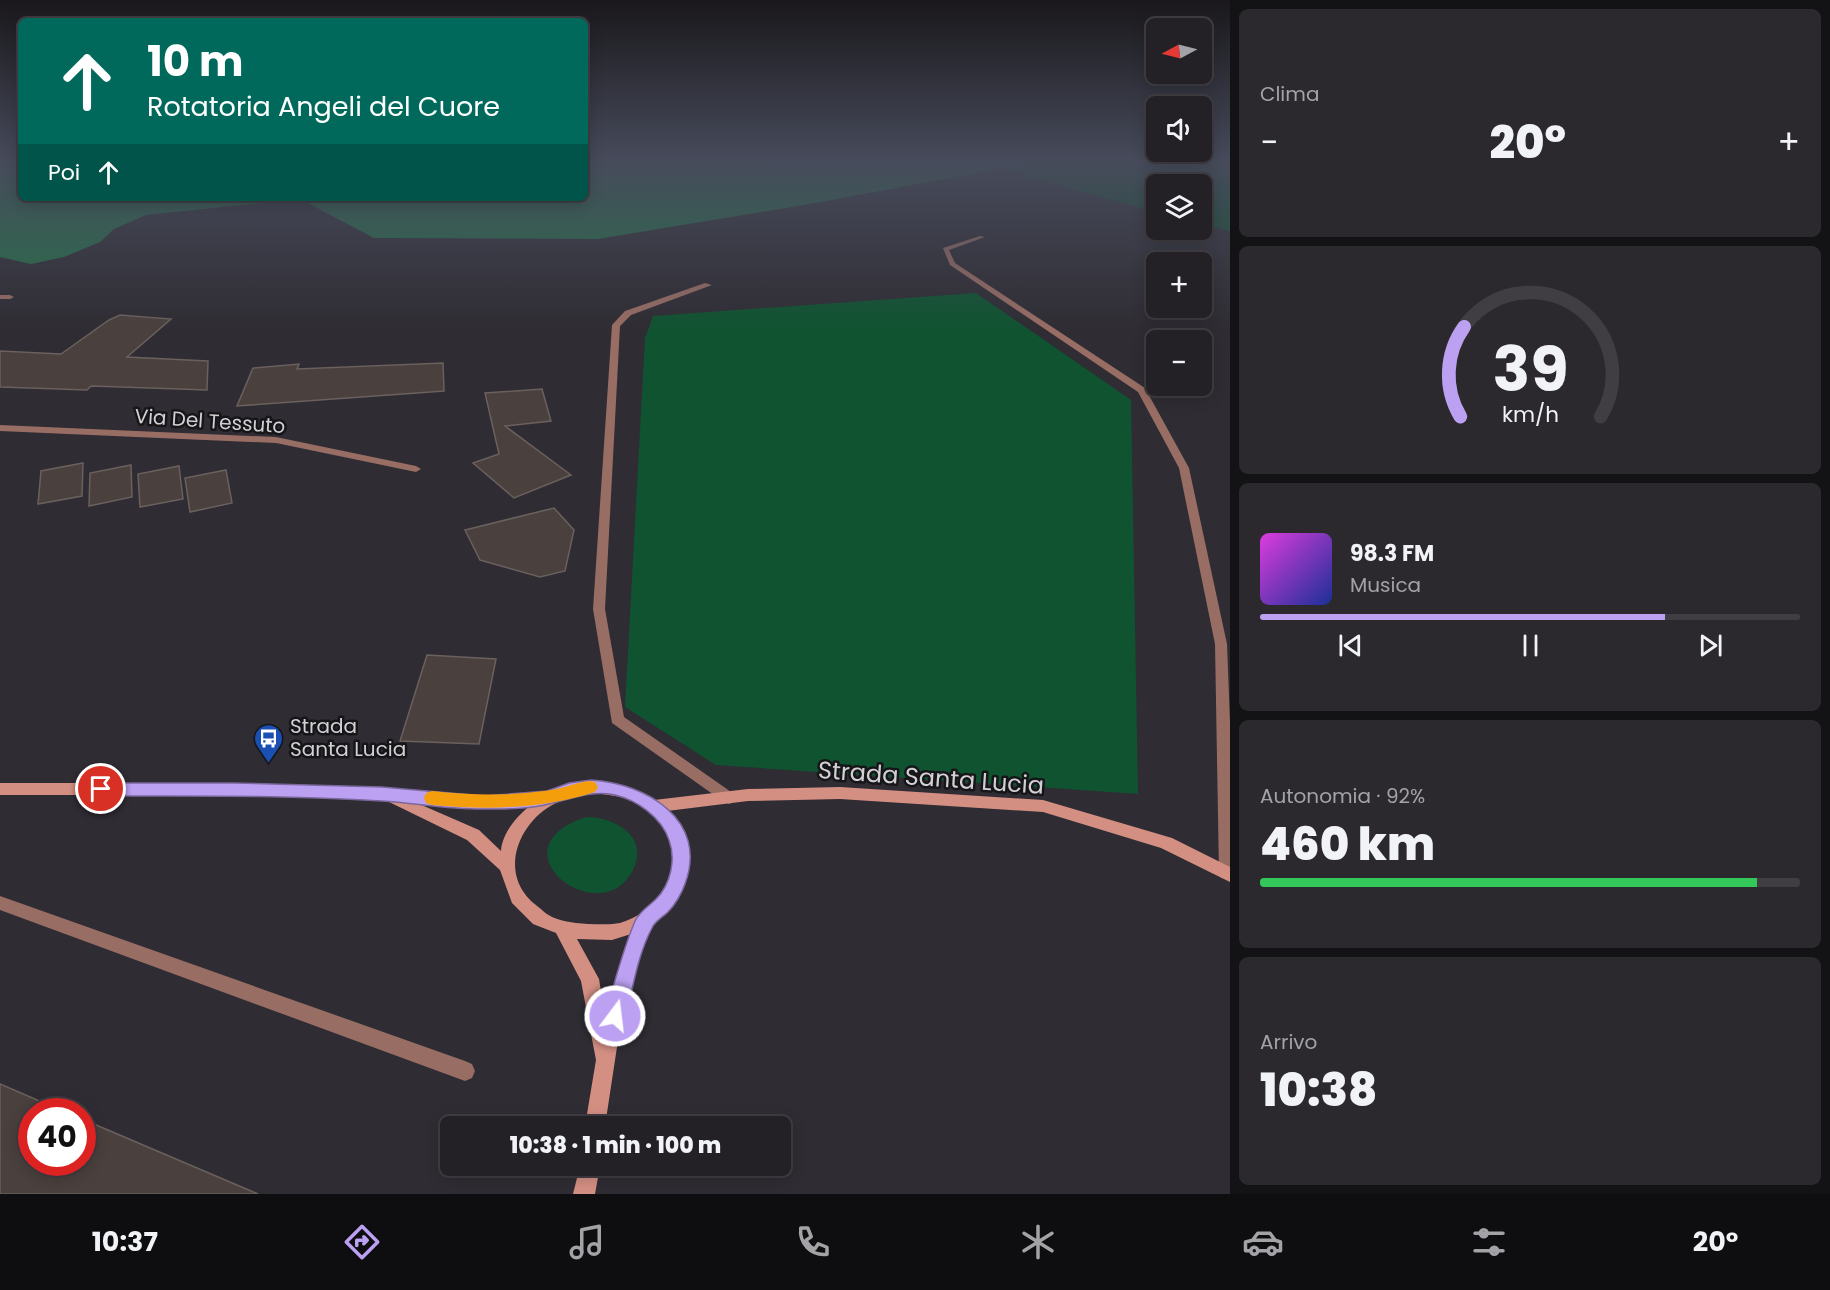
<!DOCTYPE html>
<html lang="it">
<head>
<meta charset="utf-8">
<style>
	body { margin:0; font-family:Poppins,sans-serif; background:#2b292e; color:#f1f3f6; height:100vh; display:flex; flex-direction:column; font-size:22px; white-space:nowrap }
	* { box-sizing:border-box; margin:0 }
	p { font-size:20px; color:#a3a3a7 }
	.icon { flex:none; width:33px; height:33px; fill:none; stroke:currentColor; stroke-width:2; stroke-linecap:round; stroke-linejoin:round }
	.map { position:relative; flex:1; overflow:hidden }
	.side { display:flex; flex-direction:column; gap:9px; padding:9px; background:#131215; width:600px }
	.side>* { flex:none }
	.guide { position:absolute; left:18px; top:18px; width:570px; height:183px; border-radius:9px; box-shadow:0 3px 15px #0003,0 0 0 2px #403e43; background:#00695c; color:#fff; overflow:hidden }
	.needle { width:39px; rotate:263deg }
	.fabs { position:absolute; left:1146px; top:18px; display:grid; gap:12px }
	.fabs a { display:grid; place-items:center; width:66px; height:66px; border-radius:9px; background:#232126; box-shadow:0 3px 15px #0003,0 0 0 2px #403e43; font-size:30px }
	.speed { position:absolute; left:18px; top:1098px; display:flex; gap:12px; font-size:30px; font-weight:700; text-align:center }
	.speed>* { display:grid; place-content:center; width:78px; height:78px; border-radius:50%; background:#232126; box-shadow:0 3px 15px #0003,0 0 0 2px #403e43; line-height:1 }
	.speed .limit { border:9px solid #d22; background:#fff; color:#111 }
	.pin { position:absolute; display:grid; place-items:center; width:51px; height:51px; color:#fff; margin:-26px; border:3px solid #fff; border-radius:50%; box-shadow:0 2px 6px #0007 }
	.me { position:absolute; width:66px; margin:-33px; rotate:15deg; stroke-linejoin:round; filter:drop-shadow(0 0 4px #0008) }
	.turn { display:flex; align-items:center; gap:21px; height:126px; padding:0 30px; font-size:27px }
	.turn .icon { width:78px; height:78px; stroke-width:2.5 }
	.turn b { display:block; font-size:42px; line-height:51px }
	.then { display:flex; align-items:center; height:57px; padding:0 30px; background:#0003; gap:12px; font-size:22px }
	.big { font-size:45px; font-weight:800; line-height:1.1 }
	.side .card { flex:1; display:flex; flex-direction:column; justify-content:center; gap:9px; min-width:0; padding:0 21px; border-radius:9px; background:#2b292e }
	.side .dial { align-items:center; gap:0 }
	.dial svg { height:156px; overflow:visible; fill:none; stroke:#403e43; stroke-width:7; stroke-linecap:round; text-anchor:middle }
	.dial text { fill:#f1f3f6; stroke:none }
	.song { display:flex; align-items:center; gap:18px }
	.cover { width:72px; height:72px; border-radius:9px; background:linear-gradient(135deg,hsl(300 70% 55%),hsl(230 70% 35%)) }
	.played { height:6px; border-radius:3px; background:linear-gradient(90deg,#bca0f2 75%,#403e43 75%) }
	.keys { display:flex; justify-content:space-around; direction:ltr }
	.heat { display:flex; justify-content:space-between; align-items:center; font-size:33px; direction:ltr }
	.charge { height:9px; border-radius:4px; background:linear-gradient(90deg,#34c759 92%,#403e43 0) }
	.trip { position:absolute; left:440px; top:1116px; width:351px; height:60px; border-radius:9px; background:#232126; box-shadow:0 3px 15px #0003,0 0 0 2px #403e43; font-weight:800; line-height:60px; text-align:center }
	.menu { display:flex; height:96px; justify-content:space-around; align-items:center; background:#0e0d0f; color:#a3a3a7 }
	.menu .icon { width:42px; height:42px }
	.menu .selected { color:#bca0f2 }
	.menu b { font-size:27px; color:#f1f3f6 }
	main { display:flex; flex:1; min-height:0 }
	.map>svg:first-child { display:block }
</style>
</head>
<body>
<main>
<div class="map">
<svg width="1230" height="1194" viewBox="0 0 1230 1194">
	<rect width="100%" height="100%" fill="#2f2c33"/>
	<!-- green -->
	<path fill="#105331" d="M1037,162H1230V231L1202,224V184H1156V212L1000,169Z
		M976,293L1131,400L1138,794L716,765L625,707L645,338L653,316Z
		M586,817C614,817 650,836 633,870C601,934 489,849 586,817Z"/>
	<!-- forest -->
	<path fill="#247349" d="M0,162H21V198H585V162H1037L804,205L598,239L374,238L300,199L146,215L114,229L100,242L64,257L31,264L0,257Z"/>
	<!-- building -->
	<path fill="#4a413e" stroke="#6a605d" stroke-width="1.5" d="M120,315L171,319L127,357L208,361L207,390L91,386L87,390L0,387V351L61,354L109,320Z
		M443,363L444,391L237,406L253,368L299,364L297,369Z
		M542,389L551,421L505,426L571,475L514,498L473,463L499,454L485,393Z
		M83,463L82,496L38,504L41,471Z
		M131,465L132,497L89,506L90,473Z
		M179,466L183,499L140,507L138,474Z
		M226,470L232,503L190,512L185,478Z
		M554,508L574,530L565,571L540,577L480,560L465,530Z
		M427,655L496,659L479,744L400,741Z
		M0,1084L65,1112H32V1162H82V1119L258,1194H0Z"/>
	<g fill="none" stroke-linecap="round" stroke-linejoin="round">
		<!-- lane -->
		<path fill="#986d64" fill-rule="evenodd" d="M980,236L985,237L949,250L955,263L1145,388L1189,468L1227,644L1230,722V879L1221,878L1219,873L1215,644L1179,468L1138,392L950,265L943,248Z
			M0,896L465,1061L472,1064L475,1071L472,1078L465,1081L0,910Z"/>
		<!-- street -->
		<path fill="#986d64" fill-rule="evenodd" d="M705,283L712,285L631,315L620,326L605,609L624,717L734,794L737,798L734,802L729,804L724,802L612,723L593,609L612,325L625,311Z
			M0,295H10L14,297L10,299H0Z
			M0,425L276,437L416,466L421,469L416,472L276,443L0,431Z"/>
		<!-- secondary -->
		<path fill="#d48f83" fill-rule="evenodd" d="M591,781L630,788L654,800L748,789L840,787L1043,800L1172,838L1230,867V882L1161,848L1043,812L840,799L748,801L667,811L674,819L687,844L688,870L682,886L672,906L652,924L636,970L617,1047L605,1126H585L596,1060L581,981L556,933L533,924L512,903L500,870L467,840L385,800L233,795H0V783H233L382,788L484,797L551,793ZM591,793C603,794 615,795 627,799C665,814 685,854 663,891C654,906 637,918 620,923C610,925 599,924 588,924C573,923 553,921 542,910C536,905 529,900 525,894C501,862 524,818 556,803C567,798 580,796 591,793ZM417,803L484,809L531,805C517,816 502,833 501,851L479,830ZM631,934L605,1016L599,979L577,939L612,940Z
			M580,1166H600L595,1194H573Z"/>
	</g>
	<!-- sky -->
	<linearGradient id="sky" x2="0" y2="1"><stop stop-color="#1a181c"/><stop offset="0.49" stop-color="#474b5b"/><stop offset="1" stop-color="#474b5b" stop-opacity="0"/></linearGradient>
	<rect width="1230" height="330" fill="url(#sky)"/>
	<!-- route -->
	<path fill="#bca0f2" stroke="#7a689d" stroke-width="1.5" d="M591,780C646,783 709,820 685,884C682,893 675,905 668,912C663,917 655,921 652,928C638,954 633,987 626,1016L623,1023L615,1026L608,1023L605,1016C614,984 622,952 635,921C640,911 648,907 656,899C671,884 676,859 669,840C662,818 637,800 615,795C591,790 572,799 549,804C530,809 506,809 486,809C452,810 416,803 382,801C289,795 195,796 101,796L95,794L93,789L95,785L101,783H233L382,787L484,796L547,791L569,783Z"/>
	<!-- slow -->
	<path fill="#f59e0b" d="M589,781L595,782L598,787L595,792C542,809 488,810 432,805L426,803L424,798L426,793L432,791C470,795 506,796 544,791C559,790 574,783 589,781Z"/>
	<!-- icons -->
	<defs>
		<symbol id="bus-pin" viewBox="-11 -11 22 30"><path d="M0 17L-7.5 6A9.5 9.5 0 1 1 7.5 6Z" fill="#1a4fb4" stroke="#161518"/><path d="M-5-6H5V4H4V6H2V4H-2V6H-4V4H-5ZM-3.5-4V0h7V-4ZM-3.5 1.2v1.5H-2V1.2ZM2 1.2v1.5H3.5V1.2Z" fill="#fff"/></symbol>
	</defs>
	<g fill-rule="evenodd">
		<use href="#bus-pin" x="252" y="722" width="33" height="45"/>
	</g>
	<g text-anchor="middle" stroke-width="5" stroke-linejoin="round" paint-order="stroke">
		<!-- street labels -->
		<g font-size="20" fill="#d2d0d5" stroke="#161518">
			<text transform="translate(210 421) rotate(4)" y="7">Via Del Tessuto</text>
		</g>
		<!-- poi labels -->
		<g font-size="20" fill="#d2d0d5" stroke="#161518" text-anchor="start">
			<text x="290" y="733">Strada<tspan x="290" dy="23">Santa Lucia</tspan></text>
		</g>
		<!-- near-street labels -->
		<g font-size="24" fill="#d2d0d5" stroke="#161518">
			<text transform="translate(931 778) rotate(4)" y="8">Strada Santa Lucia</text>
		</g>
	</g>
</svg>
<div class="fabs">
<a><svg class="needle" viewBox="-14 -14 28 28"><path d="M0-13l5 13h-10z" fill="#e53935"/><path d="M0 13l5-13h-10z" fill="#a3a3a7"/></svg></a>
<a><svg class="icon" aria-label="sound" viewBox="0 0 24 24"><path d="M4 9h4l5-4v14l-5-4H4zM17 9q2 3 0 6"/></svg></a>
<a><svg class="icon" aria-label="layers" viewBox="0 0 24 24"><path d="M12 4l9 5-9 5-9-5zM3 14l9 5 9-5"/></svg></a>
<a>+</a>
<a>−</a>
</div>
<div class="speed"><div class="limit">40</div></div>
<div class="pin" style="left:101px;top:789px;background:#d93025"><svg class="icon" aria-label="arrive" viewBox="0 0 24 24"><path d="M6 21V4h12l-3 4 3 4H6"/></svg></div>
<svg class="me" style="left:615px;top:1016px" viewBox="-20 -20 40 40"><circle r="17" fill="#bca0f2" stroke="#fff" stroke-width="3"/><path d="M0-11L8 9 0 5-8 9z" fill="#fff"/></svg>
<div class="trip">10:38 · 1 min · 100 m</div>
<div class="guide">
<div class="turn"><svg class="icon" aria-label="ahead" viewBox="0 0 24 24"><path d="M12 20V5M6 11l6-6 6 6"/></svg><div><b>10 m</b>Rotatoria Angeli del Cuore</div></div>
<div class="then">Poi<svg class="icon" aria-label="ahead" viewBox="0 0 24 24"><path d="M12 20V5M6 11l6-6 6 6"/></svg></div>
</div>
</div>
<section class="side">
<div class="card"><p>Clima</p>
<div class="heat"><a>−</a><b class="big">20°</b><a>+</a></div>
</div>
<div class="card dial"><svg viewBox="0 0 100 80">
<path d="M14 69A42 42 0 1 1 86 69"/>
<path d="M14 69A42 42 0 0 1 16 23" stroke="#bca0f2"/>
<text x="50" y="56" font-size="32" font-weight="700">39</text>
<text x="50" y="72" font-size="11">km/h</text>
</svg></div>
<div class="card">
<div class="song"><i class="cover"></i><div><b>98.3 FM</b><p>Musica</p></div></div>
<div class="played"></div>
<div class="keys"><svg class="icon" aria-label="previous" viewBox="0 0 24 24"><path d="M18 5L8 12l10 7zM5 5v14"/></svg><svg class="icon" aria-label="pause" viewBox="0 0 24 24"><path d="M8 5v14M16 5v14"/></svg><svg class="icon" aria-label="next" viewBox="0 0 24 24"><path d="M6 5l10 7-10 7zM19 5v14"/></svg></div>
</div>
<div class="card"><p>Autonomia · 92%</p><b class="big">460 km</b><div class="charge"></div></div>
<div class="card"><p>Arrivo</p><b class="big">10:38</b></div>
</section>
</main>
<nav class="menu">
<b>10:37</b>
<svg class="icon selected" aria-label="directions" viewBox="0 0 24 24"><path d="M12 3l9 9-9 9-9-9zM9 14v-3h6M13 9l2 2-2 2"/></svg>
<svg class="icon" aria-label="music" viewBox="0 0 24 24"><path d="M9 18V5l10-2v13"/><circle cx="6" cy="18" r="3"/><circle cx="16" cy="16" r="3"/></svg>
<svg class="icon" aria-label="phone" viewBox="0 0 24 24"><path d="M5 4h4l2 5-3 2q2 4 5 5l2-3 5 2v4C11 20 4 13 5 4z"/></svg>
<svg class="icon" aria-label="climate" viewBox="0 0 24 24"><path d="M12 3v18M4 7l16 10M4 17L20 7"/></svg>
<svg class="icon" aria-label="car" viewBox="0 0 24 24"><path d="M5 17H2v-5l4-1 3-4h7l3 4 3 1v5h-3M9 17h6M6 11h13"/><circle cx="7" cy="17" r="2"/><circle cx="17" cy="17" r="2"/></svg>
<svg class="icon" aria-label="filters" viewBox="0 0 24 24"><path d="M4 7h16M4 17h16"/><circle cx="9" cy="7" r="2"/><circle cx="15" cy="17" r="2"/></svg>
<b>20°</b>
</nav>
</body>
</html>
